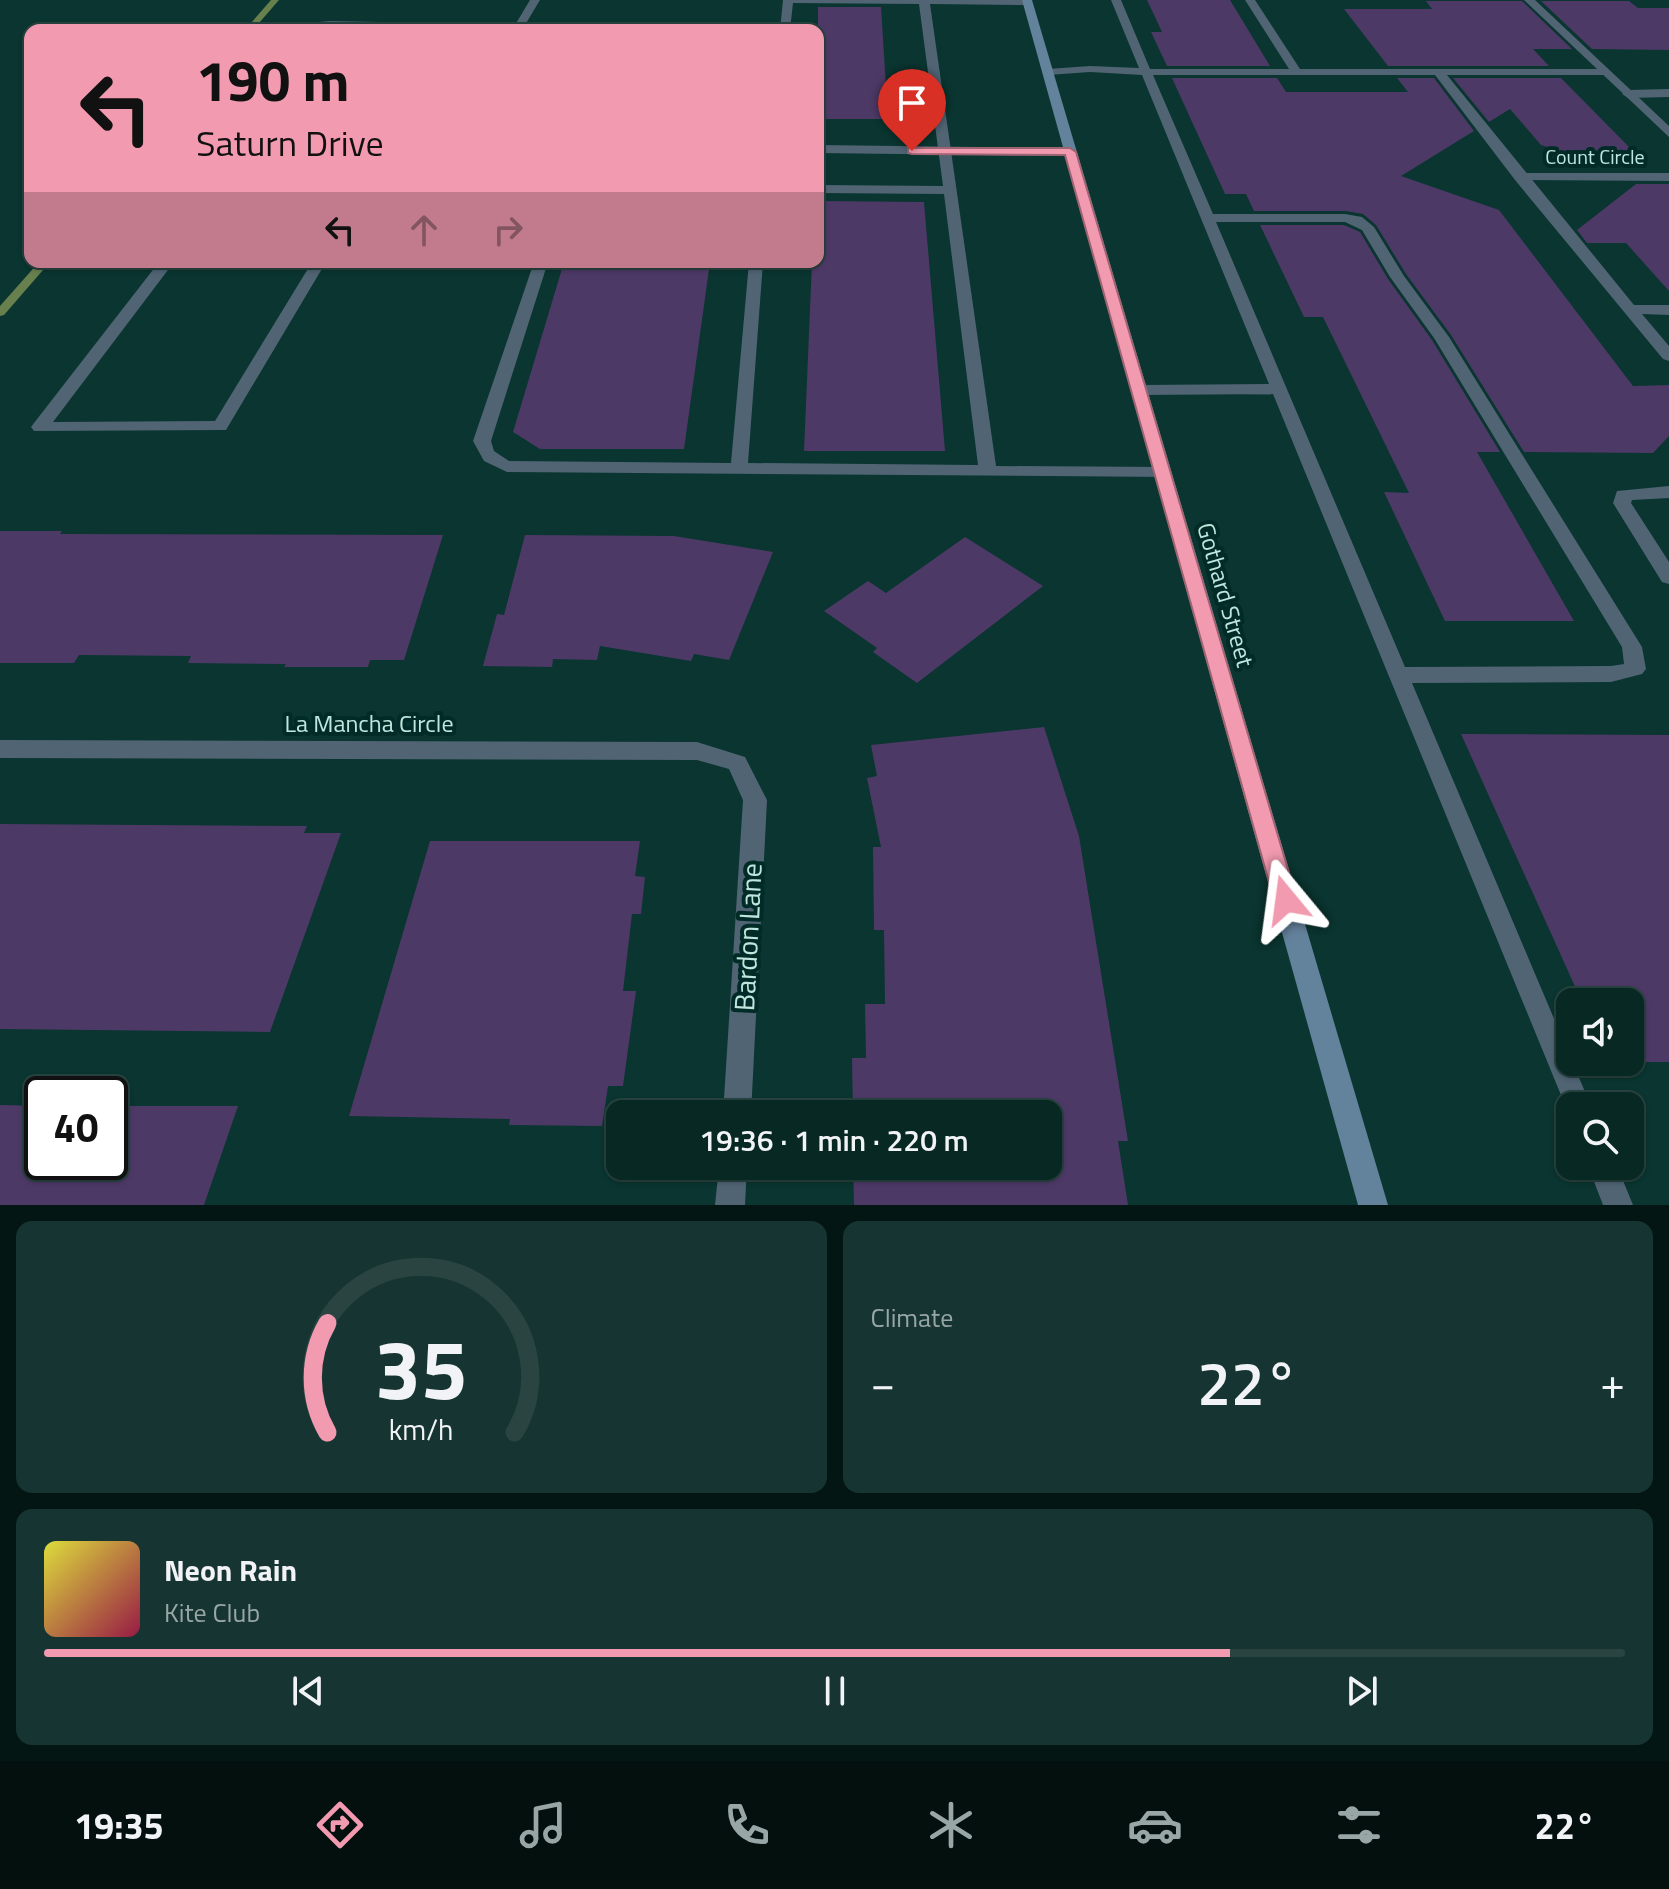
<!DOCTYPE html>
<html lang="en">
<head>
<meta charset="utf-8">
<style>
	body { margin:0; font-family:"Titillium Web",sans-serif; background:#163431; color:#f1f3f6; height:100vh; display:flex; flex-direction:column; font-size:30px; white-space:nowrap }
	* { box-sizing:border-box; margin:0 }
	p { font-size:26px; color:#98a6a6 }
	.icon { flex:none; width:44px; height:44px; fill:none; stroke:currentColor; stroke-width:2; stroke-linecap:round; stroke-linejoin:round }
	.map { position:relative; height:1205px; overflow:hidden }
	.panel { display:flex; flex-direction:column; gap:16px; padding:16px; background:#041614; flex:1 }
	.panel>* { flex:none }
	.banner { position:absolute; left:24px; top:24px; width:800px; height:244px; border-radius:16px; box-shadow:0 2px 6px #0004,0 0 0 2px #294441; background:#f29ab0; color:#111; overflow:hidden }
	.tools { position:absolute; left:1556px; top:988px; display:grid; gap:16px }
	.tools a { display:grid; place-items:center; width:88px; height:88px; border-radius:16px; background:#082824; box-shadow:0 2px 6px #0004,0 0 0 2px #294441; font-size:40px }
	.speed { position:absolute; left:24px; top:1076px; display:flex; gap:16px; font-size:40px; font-weight:700; text-align:center }
	.speed>* { display:grid; place-content:center; width:104px; height:104px; border-radius:50%; background:#082824; box-shadow:0 2px 6px #0004,0 0 0 2px #294441; line-height:1 }
	.speed .limit { border:4px solid #111; border-radius:12px; background:#fff; color:#111 }
	.pin { position:absolute; display:grid; place-items:center; width:68px; height:68px; color:#fff; margin:-82px -34px; border-radius:50% 50% 50% 0; rotate:-45deg; box-shadow:0 0 8px #0007 }
	.pin .icon { rotate:45deg }
	.me { position:absolute; width:88px; margin:-44px; rotate:344deg; stroke-linejoin:round; filter:drop-shadow(0 0 6px #0008) }
	.turn { display:flex; align-items:center; gap:28px; height:168px; padding:0 40px; font-size:36px }
	.turn .icon { width:104px; height:104px; stroke-width:2.5 }
	.turn b { display:block; font-size:56px; line-height:68px }
	.lanes { display:flex; align-items:center; height:76px; padding:0 40px; background:#0003; justify-content:center; gap:40px; direction:ltr }
	.lanes .off { opacity:.35 }
	.big { font-size:60px; font-weight:600; line-height:1.1 }
	.panel .card { flex:1; display:flex; flex-direction:column; justify-content:center; gap:12px; min-width:0; padding:0 28px; border-radius:16px; background:#163431 }
	.panel .dial { align-items:center; gap:0 }
	.dial svg { height:208px; overflow:visible; fill:none; stroke:#294441; stroke-width:7; stroke-linecap:round; text-anchor:middle }
	.dial text { fill:#f1f3f6; stroke:none }
	.song { display:flex; align-items:center; gap:24px }
	.cover { width:96px; height:96px; border-radius:12px; background:linear-gradient(135deg,hsl(60 70% 55%),hsl(340 70% 35%)) }
	.played { height:8px; border-radius:4px; background:linear-gradient(90deg,#f29ab0 75%,#294441 75%) }
	.keys { display:flex; justify-content:space-around; direction:ltr }
	.heat { display:flex; justify-content:space-between; align-items:center; font-size:44px; direction:ltr }
	.panel .tiles { flex:1; display:grid; gap:16px; grid-template-columns:1fr 1fr }
	.card:last-child { grid-column:span 2 }
	.trip { position:absolute; left:606px; top:1100px; width:456px; height:80px; border-radius:16px; background:#082824; box-shadow:0 2px 6px #0004,0 0 0 2px #294441; font-weight:600; line-height:80px; text-align:center }
	.tab-bar { display:flex; height:128px; justify-content:space-around; align-items:center; background:#03100e; color:#98a6a6 }
	.tab-bar .icon { width:56px; height:56px }
	.tab-bar .on { color:#f29ab0 }
	.tab-bar b { font-size:36px; color:#f1f3f6 }
	.map>svg:first-child { display:block }
</style>
</head>
<body>
<div class="map">
<svg width="1669" height="1205" viewBox="0 0 1669 1205">
	<rect width="100%" height="100%" fill="#0a3530"/>
	<g fill="none" stroke-linecap="round" stroke-linejoin="round">
		<!-- stream -->
		<path fill="#68804e" fill-rule="evenodd" d="M271,0H279L253,30H245Z
			M39,262H50L4,315L0,316V306Z"/>
	</g>
	<!-- building -->
	<path fill="#4d3966" d="M1147,0H1230L1270,66H1167L1151,32H1162Z
		M1426,1H1522L1572,49H1533L1549,66H1388L1344,9H1432Z
		M1541,1H1629L1638,8H1669V50L1592,49Z
		M818,7H881L888,119H818Z
		M1172,78H1277L1286,92H1408L1397,78H1434L1474,131L1401,176L1499,210L1633,386L1669,385V436L1653,453L1524,452L1451,335L1406,274L1376,225L1363,214L1346,211H1254L1246,194H1225Z
		M1453,78H1561L1634,152H1564L1541,145L1510,109L1489,122Z
		M1636,184H1669V291L1626,243H1587L1577,230Z
		M818,201L924,202L945,451H804L812,262H818Z
		M1260,225H1344L1360,232L1388,279L1432,340L1500,452H1477L1574,621H1445L1384,492L1409,493L1323,317H1304Z
		M564,262H710L684,449H540L513,432Z
		M0,531H62L60,534L443,535L404,660H370L368,667H284L286,664L188,663L191,656L79,655L74,663H0Z
		M525,535L674,536L773,552L729,660L694,654L691,661L600,646L597,660L553,659L552,667L483,666L497,614L504,615Z
		M965,537L1043,586L917,683L873,652L877,648L824,611L868,581L886,593Z
		M1044,727L1079,836L1128,1141H1118L1128,1205H854L853,1166H1048V1114H853L852,1058H866L865,1004H885L884,930H874L873,847H881L867,778L877,776L871,745Z
		M1461,734L1669,735V1062H1610H1630V1002H1582Z
		M0,824L307,826L304,833H341L270,1032L0,1029Z
		M430,841H640L635,876L645,877L641,914H632L623,991H636L623,1086H608L602,1126L509,1125L510,1119L349,1116Z
		M0,1105L42,1106V1162H110V1106H238L204,1205H0Z"/>
	<g fill="none" stroke-linecap="round" stroke-linejoin="round">
		<!-- lane -->
		<path fill="#506474" fill-rule="evenodd" d="M783,0H1031V4L1027,5L930,4L996,466L1163,467L1172,473L1169,477L507,472L484,461L473,441L534,262H548L491,441L494,451L509,461L731,463L749,262H763L748,463L978,465L944,194L818,193V185L943,186L919,4L793,3L790,30H780Z
			M1111,0H1121L1150,69H1289L1245,0H1255L1300,69H1605L1611,72L1605,75H1447L1634,305H1669V315L1642,314L1669,346V361L1663,359L1515,180L1435,75H1153L1213,214H1345L1362,217L1374,227L1404,276L1449,337L1642,647L1646,669L1642,674L1611,682L1412,683L1591,1106H1570V1117L1273,394L1139,395L1131,390L1139,385L1269,384L1142,75L1090,72L1048,75L1042,72L1048,69L1090,66L1139,68ZM1216,222H1345L1362,230L1390,277L1434,338L1622,647L1624,664L1611,666L1405,667Z
			M330,21L646,27L651,30L330,27L298,30L308,23Z
			M1669,89V97L1628,98L1622,94L1628,90Z
			M159,262H174L53,422L215,421L312,262H326L226,430L34,431L31,427L34,423Z
			M1669,486V498L1632,500L1631,503L1669,562V584L1662,582L1613,503L1617,491Z
			M1588,1166H1617L1633,1205H1603Z"/>
		<!-- street -->
		<path fill="#506474" fill-rule="evenodd" d="M530,0H540L522,30H512Z
			M1524,0H1535L1669,126V137Z
			M818,145L1070,148L1076,152L1070,156L818,153Z
			M1520,173H1669V181L1515,180V174Z
			M0,740L697,742L745,757L767,800L751,1114H723L743,800L729,769L697,760L0,758Z
			M719,1166H747L745,1205H715Z"/>
		<!-- secondary -->
		<path fill="#63829c" fill-rule="evenodd" d="M1022,0H1032L1388,1205H1358Z"/>
	</g>
	<!-- route -->
	<path fill="#f29ab0" stroke="#9d6472" stroke-width="2" d="M908,148H1070L1076,152L1297,900L1294,907L1286,910L1278,907L1274,900L1065,155L912,154L908,153Z"/>
	<g text-anchor="middle" stroke-width="8" stroke-linejoin="round" paint-order="stroke">
		<!-- far-street labels -->
		<g font-size="20" fill="#c0e5de" stroke="#002b26">
			<text x="1595" y="164">Count Circle</text>
		</g>
		<!-- street labels -->
		<g font-size="24" fill="#c0e5de" stroke="#002b26">
			<text transform="translate(1225 595) rotate(74)" y="8">Gothard Street</text>
			<text x="369" y="732">La Mancha Circle</text>
		</g>
		<!-- near-street labels -->
		<g font-size="28" fill="#c0e5de" stroke="#002b26">
			<text transform="translate(748 937) rotate(-87)" y="10">Bardon Lane</text>
		</g>
	</g>
</svg>
<div class="tools">
<a><svg class="icon" aria-label="sound" viewBox="0 0 24 24"><path d="M4 9h4l5-4v14l-5-4H4zM17 9q2 3 0 6"/></svg></a>
<a><svg class="icon" aria-label="search" viewBox="0 0 24 24"><circle cx="10" cy="10" r="6"/><path d="M15 15l6 6"/></svg></a>
</div>
<div class="speed"><div class="limit">40</div></div>
<div class="pin" style="left:912px;top:151px;background:#d93025"><svg class="icon" aria-label="arrive" viewBox="0 0 24 24"><path d="M6 21V4h12l-3 4 3 4H6"/></svg></div>
<svg class="me" style="left:1286px;top:900px" viewBox="-20 -20 40 40"><path d="M0-17L14 15 0 8-14 15z" fill="#f29ab0" stroke="#fff" stroke-width="4"/></svg>
<div class="trip">19:36 · 1 min · 220 m</div>
<div class="banner">
<div class="turn"><svg class="icon" aria-label="left" viewBox="0 0 24 24"><path d="M17 20v-9H6M10 6l-5 5 5 5"/></svg><div><b>190 m</b>Saturn Drive</div></div>
<div class="lanes"><svg class="icon" aria-label="left" viewBox="0 0 24 24"><path d="M17 20v-9H6M10 6l-5 5 5 5"/></svg><svg class="icon off" aria-label="ahead" viewBox="0 0 24 24"><path d="M12 20V5M6 11l6-6 6 6"/></svg><svg class="icon off" aria-label="right" viewBox="0 0 24 24"><path d="M7 20v-9h11M14 6l5 5-5 5"/></svg></div>
</div>
</div>
<section class="panel">
<div class="tiles">
<div class="card dial"><svg viewBox="0 0 100 80">
<path d="M14 69A42 42 0 1 1 86 69"/>
<path d="M14 69A42 42 0 0 1 14 27" stroke="#f29ab0"/>
<text x="50" y="56" font-size="32" font-weight="700">35</text>
<text x="50" y="72" font-size="11">km/h</text>
</svg></div>
<div class="card"><p>Climate</p>
<div class="heat"><a>−</a><b class="big">22°</b><a>+</a></div>
</div>
<div class="card">
<div class="song"><i class="cover"></i><div><b>Neon Rain</b><p>Kite Club</p></div></div>
<div class="played"></div>
<div class="keys"><svg class="icon" aria-label="previous" viewBox="0 0 24 24"><path d="M18 5L8 12l10 7zM5 5v14"/></svg><svg class="icon" aria-label="pause" viewBox="0 0 24 24"><path d="M8 5v14M16 5v14"/></svg><svg class="icon" aria-label="next" viewBox="0 0 24 24"><path d="M6 5l10 7-10 7zM19 5v14"/></svg></div>
</div>
</div>
</section>
<nav class="tab-bar">
<b>19:35</b>
<svg class="icon on" aria-label="directions" viewBox="0 0 24 24"><path d="M12 3l9 9-9 9-9-9zM9 14v-3h6M13 9l2 2-2 2"/></svg>
<svg class="icon" aria-label="music" viewBox="0 0 24 24"><path d="M9 18V5l10-2v13"/><circle cx="6" cy="18" r="3"/><circle cx="16" cy="16" r="3"/></svg>
<svg class="icon" aria-label="phone" viewBox="0 0 24 24"><path d="M5 4h4l2 5-3 2q2 4 5 5l2-3 5 2v4C11 20 4 13 5 4z"/></svg>
<svg class="icon" aria-label="climate" viewBox="0 0 24 24"><path d="M12 3v18M4 7l16 10M4 17L20 7"/></svg>
<svg class="icon" aria-label="car" viewBox="0 0 24 24"><path d="M5 17H2v-5l4-1 3-4h7l3 4 3 1v5h-3M9 17h6M6 11h13"/><circle cx="7" cy="17" r="2"/><circle cx="17" cy="17" r="2"/></svg>
<svg class="icon" aria-label="filters" viewBox="0 0 24 24"><path d="M4 7h16M4 17h16"/><circle cx="9" cy="7" r="2"/><circle cx="15" cy="17" r="2"/></svg>
<b>22°</b>
</nav>
</body>
</html>
